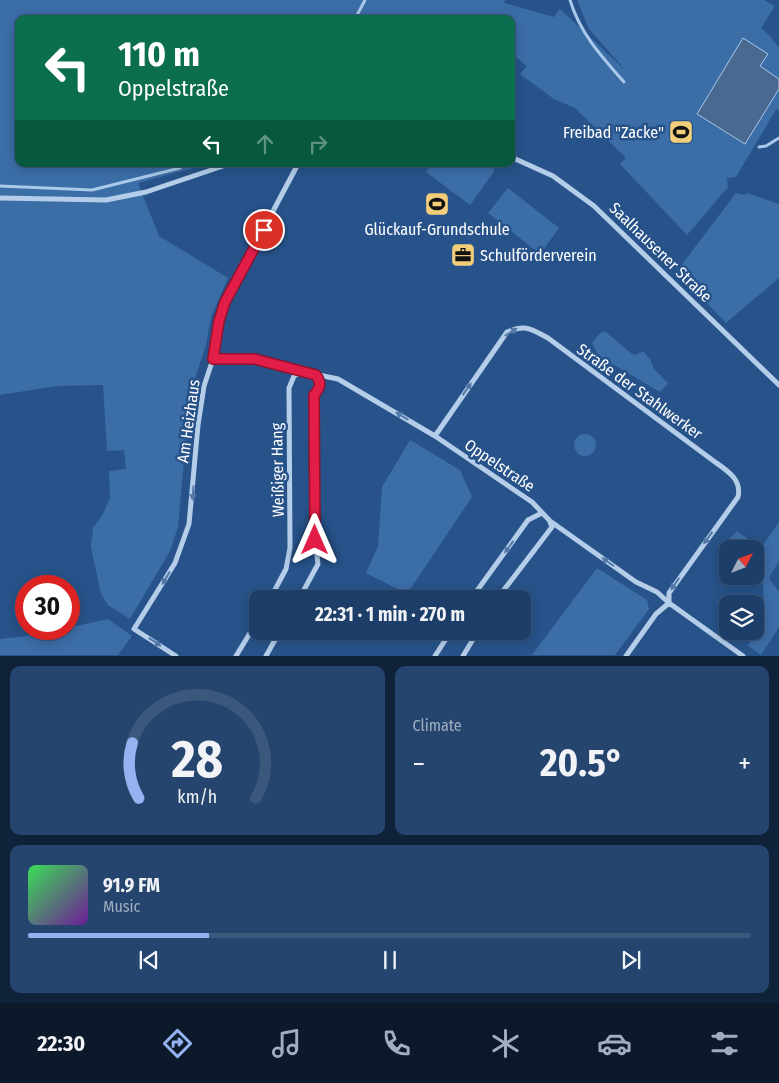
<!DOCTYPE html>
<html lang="en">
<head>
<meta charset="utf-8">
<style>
	body { margin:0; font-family:"Fira Sans Condensed",sans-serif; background:#25456e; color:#f1f3f6; height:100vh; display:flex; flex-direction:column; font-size:19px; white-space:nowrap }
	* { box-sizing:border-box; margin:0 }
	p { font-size:16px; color:#a0aec0 }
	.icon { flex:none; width:28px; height:28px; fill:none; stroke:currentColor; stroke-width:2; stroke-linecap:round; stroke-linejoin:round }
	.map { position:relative; height:656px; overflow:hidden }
	.drawer { display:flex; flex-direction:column; gap:10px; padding:10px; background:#102239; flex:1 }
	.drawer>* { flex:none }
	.hud { position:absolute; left:15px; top:15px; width:500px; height:152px; border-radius:10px; box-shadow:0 2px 12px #0003,0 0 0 1px #3b577c; background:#0b6e4f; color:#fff; overflow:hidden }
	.needle { width:32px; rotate:48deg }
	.fabs { position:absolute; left:719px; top:540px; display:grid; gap:10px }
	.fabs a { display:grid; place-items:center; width:45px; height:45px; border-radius:10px; background:#1d3e68; box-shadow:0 2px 12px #0003,0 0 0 1px #3b577c; font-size:25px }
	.speed { position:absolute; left:15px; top:575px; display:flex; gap:10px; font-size:25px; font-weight:700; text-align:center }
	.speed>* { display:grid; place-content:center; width:65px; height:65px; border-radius:50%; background:#1d3e68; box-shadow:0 2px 12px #0003,0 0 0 1px #3b577c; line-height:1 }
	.speed .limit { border:8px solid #d22; background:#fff; color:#111 }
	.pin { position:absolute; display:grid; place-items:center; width:42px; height:42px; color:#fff; margin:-21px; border:2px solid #fff; border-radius:50%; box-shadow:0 1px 5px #0007 }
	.me { position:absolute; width:55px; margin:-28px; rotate:0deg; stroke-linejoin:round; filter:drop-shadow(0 0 4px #0008) }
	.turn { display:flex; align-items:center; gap:18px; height:105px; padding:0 20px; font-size:22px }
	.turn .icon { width:65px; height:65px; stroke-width:2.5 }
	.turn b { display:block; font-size:35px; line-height:42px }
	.lanes { display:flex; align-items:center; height:48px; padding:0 20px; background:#0003; justify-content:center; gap:25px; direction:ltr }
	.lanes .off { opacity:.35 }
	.big { font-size:38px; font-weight:700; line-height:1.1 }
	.drawer .card { flex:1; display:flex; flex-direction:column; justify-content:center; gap:8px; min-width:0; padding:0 18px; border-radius:10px; background:#25456e }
	.drawer .dial { align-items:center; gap:0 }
	.dial svg { height:130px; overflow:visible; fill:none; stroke:#3b577c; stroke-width:7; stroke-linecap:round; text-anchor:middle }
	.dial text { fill:#f1f3f6; stroke:none }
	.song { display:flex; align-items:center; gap:15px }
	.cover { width:60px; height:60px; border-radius:8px; background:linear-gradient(135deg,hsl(130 70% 55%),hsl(280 70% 35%)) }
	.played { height:5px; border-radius:2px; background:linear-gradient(90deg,#95b2f1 25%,#3b577c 25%) }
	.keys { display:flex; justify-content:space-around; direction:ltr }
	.heat { display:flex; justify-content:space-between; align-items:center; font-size:28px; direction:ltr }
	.drawer .tiles { flex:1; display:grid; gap:10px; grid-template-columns:1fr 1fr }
	.card:last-child { grid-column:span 2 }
	.trip { position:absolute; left:249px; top:590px; width:282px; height:50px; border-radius:10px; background:#1d3e68; box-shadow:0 2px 12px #0003,0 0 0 1px #3b577c; font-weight:700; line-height:50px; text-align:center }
	.dock { display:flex; height:80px; justify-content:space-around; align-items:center; background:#0c192a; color:#a0aec0 }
	.dock .icon { width:35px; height:35px }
	.dock .active { color:#95b2f1 }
	.dock b { font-size:22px; color:#f1f3f6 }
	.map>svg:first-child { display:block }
</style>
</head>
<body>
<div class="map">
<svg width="779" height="656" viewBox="0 0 779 656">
	<rect width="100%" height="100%" fill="#27538a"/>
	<!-- green -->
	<path fill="#3b6da7" d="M0,0H505L504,3L554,17L560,9L626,71L589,29L577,0H764L775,6L761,28L771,37L779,48V113L777,108L736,177L727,178L728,187L687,235L620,164L626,158L575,108L554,99L520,74L527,66L511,53V19H19V164H209L138,183L159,236L228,278L211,317L206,345L194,381L186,438L178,527L170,551L130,619L108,605L101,594L91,547L93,528L103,514L110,498L109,471L126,469L124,450L107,451L103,385L57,386L0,395Z
		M425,164H488L495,170L470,205L426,172L429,167Z
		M508,188L559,228L540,254L488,213Z
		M736,193L745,195L747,193L779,204V278L726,323L704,300V292L677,271Z
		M605,331L632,354L636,355L643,351L650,359L654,369L668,383L660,392L604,359L597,353L592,343L599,334Z
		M574 445a11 11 0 1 1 22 0a11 11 0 1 1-22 0Z
		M410,440L460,470L472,497L407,594L366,573L378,546L382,487Z
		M779,522V561L769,578L779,592V627L761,655L747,645L755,637L749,631H755V618L764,606L763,584L754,576L755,549L727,550L723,546L737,531L761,548Z
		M597,568L647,600L649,609L615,655H532Z
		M108,619L132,636L118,655H0V639L36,635Z"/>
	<!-- water -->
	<path fill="#496990" stroke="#a9c8ea" d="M743,38L768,54L760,66L779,79V89L745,144L697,114Z"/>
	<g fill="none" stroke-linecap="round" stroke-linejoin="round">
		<!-- stream -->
		<path stroke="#a9c8ea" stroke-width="3" d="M570,0C580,33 601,56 624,82
			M355,19L365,0
			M759,147L766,146L779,138
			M0,186L92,190L180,168"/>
		<!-- minor -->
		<path stroke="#b4cde9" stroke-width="5" d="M511,157L553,176L594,206L779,385
			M0,198L106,200L146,192L229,164
			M213,359H255L290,369L338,379L435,436L532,502L550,521L636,582L657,592L669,603L743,656
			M435,436L507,332C526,324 531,329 548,338L715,462C728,471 742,480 738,497L669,593V603
			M270,599L286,569L290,548L289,388L294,376L301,372
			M299,599L318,564L315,540L314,395L320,384L316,375
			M471,599L528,520L542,513
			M497,599L552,527L550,522
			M176,656L134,629L175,563L189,524L198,425L204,386L213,359L219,321L225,302L298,164
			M236,656L258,620
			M266,656L280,631
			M435,656L451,631
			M463,656L478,631
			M626,656L656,614L669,603"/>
	</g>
	<!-- one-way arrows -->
	<defs><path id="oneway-solid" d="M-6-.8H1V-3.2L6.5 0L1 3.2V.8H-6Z" transform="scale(1.25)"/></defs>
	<g fill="#5178a6">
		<use href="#oneway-solid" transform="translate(511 332) rotate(-32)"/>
		<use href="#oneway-solid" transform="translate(467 389) rotate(-55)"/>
		<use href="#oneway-solid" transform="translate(402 416) rotate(-149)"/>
		<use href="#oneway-solid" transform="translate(193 493) rotate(94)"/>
		<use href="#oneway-solid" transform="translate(708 538) rotate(126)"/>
		<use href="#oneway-solid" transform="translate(509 547) rotate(126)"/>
		<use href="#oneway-solid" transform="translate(608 562) rotate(-145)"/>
		<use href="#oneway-solid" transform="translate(166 578) rotate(121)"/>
		<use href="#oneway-solid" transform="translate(675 584) rotate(124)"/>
		<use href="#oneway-solid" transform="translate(155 642) rotate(34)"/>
	</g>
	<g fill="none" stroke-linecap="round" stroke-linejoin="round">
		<defs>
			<path id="route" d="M264,230L225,302L219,321L213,359H255L316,375C322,383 320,388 314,395L315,540"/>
		</defs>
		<!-- route casing -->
		<use href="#route" stroke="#92132f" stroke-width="12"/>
		<!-- route -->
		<use href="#route" stroke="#e11d48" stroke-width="9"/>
	</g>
	<!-- icons -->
	<defs>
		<symbol id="stadium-square" viewBox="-11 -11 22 22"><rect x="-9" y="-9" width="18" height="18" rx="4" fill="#f2ce7a" stroke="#27538a"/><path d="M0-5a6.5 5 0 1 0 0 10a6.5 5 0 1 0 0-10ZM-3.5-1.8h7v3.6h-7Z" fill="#111"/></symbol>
		<symbol id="office-square" viewBox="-11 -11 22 22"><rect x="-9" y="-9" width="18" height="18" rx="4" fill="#f2ce7a" stroke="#27538a"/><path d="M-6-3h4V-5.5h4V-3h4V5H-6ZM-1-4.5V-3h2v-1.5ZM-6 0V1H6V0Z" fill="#111"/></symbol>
	</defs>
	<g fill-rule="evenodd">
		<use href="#stadium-square" x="667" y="118" width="28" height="28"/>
		<use href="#stadium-square" x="423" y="190" width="28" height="28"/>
		<use href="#office-square" x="449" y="241" width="28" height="28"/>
	</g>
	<g text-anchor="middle" stroke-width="5" stroke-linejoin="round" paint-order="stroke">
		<!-- poi labels -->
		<g font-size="16" fill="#fff" stroke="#27538a" text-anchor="end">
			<text x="664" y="138">Freibad "Zacke"</text>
			<text x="437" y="235" text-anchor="middle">Glückauf-Grundschule</text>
			<text x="480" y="261" text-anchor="start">Schulförderverein</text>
		</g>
		<!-- street labels -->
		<g font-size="16" fill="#fff" stroke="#27538a">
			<text transform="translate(661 252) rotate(44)" y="6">Saalhausener Straße</text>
			<text transform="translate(640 391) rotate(36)" y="6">Straße der Stahlwerker</text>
			<text transform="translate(188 421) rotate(-82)" y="6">Am Heizhaus</text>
			<text transform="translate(500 465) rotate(34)" y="6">Oppelstraße</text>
			<text transform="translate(277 470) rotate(-91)" y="6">Weißiger Hang</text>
		</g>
	</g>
</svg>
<div class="fabs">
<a><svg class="needle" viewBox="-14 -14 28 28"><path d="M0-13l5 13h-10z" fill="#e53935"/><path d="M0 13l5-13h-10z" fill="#a0aec0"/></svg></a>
<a><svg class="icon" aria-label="layers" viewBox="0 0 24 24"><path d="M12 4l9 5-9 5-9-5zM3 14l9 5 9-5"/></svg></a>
</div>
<div class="speed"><div class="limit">30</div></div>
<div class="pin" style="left:264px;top:230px;background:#d93025"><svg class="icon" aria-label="arrive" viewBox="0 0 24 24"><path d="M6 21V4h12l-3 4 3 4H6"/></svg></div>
<svg class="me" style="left:315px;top:540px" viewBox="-20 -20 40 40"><path d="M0-17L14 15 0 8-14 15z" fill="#e11d48" stroke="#fff" stroke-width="4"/></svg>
<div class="trip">22:31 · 1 min · 270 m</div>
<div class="hud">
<div class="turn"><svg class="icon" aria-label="left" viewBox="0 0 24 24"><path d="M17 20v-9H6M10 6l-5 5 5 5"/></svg><div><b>110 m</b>Oppelstraße</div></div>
<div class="lanes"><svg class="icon" aria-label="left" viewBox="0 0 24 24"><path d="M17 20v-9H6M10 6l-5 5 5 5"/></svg><svg class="icon off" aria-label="ahead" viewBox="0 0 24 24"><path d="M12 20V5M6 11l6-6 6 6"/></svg><svg class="icon off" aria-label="right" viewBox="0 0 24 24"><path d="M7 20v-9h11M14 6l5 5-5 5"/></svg></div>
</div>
</div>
<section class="drawer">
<div class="tiles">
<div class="card dial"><svg viewBox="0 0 100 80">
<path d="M14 69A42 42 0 1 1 86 69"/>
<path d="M14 69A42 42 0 0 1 10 35" stroke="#95b2f1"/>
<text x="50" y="56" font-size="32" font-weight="700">28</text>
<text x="50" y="72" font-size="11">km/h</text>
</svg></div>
<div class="card"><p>Climate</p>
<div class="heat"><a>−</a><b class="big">20.5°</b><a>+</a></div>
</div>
<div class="card">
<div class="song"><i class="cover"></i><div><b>91.9 FM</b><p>Music</p></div></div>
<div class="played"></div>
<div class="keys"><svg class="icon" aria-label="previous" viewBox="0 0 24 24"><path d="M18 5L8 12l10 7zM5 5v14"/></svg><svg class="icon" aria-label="pause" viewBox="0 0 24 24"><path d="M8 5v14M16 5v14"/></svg><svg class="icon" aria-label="next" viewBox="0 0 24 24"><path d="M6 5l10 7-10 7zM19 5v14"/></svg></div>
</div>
</div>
</section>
<nav class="dock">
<b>22:30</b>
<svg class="icon active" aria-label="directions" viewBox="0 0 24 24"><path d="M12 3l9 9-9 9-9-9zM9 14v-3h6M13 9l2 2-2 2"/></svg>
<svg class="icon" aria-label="music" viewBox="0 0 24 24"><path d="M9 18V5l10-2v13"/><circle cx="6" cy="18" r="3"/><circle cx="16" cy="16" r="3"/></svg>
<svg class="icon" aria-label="phone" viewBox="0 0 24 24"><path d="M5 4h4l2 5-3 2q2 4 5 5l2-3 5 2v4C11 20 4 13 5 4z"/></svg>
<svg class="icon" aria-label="climate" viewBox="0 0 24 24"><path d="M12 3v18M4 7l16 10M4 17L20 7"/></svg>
<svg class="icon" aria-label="car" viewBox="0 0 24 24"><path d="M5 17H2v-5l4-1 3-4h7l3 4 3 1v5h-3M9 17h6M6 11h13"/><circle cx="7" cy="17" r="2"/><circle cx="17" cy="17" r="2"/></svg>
<svg class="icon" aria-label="filters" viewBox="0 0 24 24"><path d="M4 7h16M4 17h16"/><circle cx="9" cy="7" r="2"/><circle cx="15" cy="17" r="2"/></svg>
</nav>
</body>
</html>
